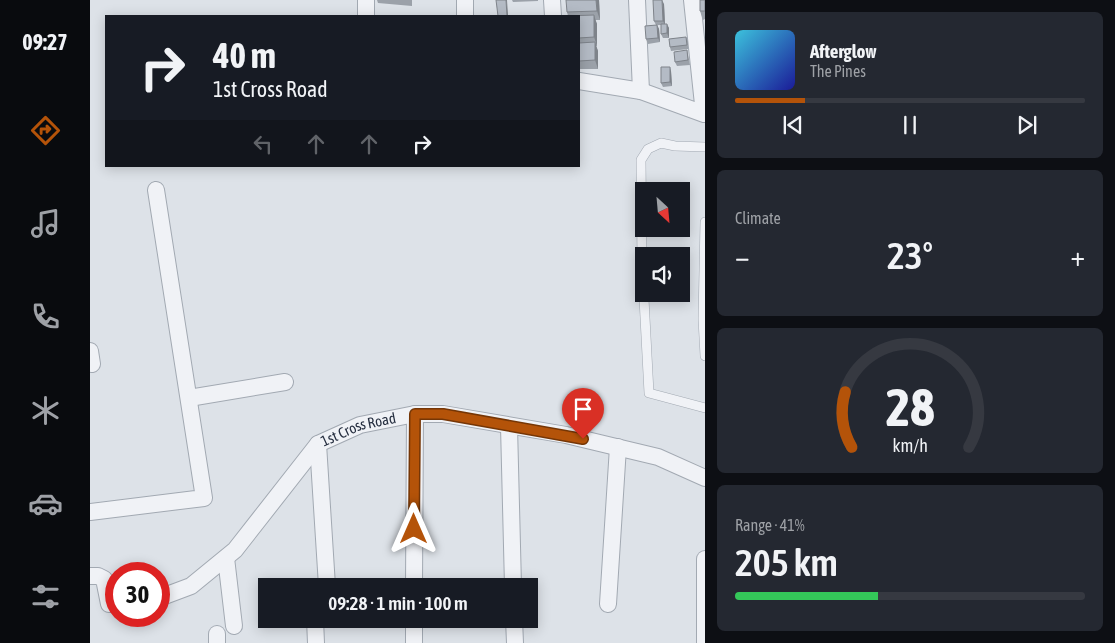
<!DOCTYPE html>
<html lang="en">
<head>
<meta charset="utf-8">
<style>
	body { margin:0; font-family:"Asap Condensed",sans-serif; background:#242831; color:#f1f3f6; height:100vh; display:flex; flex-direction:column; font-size:19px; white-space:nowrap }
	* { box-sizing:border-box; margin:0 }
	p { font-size:16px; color:#9ea1a6 }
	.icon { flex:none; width:28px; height:28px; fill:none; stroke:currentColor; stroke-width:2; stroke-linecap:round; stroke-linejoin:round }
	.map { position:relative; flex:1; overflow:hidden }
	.panel { display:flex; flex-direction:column; gap:12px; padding:12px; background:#0d0f14; width:410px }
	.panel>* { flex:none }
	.banner { position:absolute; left:15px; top:15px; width:475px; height:152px; border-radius:0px; box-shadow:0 2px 12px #0003; background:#171b24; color:#f1f3f6; overflow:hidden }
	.needle { width:32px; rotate:154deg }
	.tools { position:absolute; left:545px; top:182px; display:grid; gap:10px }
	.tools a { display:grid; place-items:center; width:55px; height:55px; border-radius:0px; background:#171b24; box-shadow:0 2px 12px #0003; font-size:25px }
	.speed { position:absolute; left:15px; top:562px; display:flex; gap:10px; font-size:25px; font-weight:700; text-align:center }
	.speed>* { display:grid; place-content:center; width:65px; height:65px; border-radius:50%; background:#171b24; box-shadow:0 2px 12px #0003; line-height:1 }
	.speed .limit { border:8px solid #d22; background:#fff; color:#111 }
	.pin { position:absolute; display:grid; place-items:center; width:42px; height:42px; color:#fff; margin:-51px -21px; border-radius:50% 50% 50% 0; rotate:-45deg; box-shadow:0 0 5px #0007 }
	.pin .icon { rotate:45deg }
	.me { position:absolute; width:55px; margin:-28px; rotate:0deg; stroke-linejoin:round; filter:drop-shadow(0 0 4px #0008) }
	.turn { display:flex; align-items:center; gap:18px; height:105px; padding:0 25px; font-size:22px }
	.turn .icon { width:65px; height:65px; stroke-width:2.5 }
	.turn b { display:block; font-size:35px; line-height:42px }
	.lanes { display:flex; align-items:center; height:48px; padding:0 25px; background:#0003; justify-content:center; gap:25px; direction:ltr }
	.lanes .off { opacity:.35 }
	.big { font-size:38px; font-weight:600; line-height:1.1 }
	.panel .card { flex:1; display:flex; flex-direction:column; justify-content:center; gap:8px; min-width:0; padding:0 18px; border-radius:8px; background:#242831 }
	.panel .dial { align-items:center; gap:0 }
	.dial svg { height:130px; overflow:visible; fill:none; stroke:#363941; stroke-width:7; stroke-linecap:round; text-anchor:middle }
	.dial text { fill:#f1f3f6; stroke:none }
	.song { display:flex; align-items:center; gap:15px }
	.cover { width:60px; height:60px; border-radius:8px; background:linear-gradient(135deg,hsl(190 70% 55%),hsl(240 70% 35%)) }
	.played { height:5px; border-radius:2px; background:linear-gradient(90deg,#b45309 20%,#363941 20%) }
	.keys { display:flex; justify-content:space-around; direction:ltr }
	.heat { display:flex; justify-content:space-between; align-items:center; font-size:28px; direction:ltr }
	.charge { height:8px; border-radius:4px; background:linear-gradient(90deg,#34c759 41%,#363941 0) }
	.trip { position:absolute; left:168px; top:578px; width:280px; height:50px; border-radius:0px; background:#171b24; box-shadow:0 2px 12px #0003; font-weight:600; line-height:50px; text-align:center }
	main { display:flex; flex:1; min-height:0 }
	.dock { display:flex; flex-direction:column; width:90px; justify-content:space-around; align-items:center; background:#090b0e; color:#9ea1a6 }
	.dock .icon { width:35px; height:35px }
	.dock .on { color:#b45309 }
	.dock b { font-size:22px; color:#f1f3f6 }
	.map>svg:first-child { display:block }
</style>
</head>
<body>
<main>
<nav class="dock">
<b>09:27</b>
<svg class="icon on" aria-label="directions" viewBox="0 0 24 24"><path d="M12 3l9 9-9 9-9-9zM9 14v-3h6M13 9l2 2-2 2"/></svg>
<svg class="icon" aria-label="music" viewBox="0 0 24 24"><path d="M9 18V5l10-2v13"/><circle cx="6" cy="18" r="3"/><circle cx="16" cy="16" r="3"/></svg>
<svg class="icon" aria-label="phone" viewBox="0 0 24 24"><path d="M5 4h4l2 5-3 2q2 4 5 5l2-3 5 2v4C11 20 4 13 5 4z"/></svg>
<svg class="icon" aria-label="climate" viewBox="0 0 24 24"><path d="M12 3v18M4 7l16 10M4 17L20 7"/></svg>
<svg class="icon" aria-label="car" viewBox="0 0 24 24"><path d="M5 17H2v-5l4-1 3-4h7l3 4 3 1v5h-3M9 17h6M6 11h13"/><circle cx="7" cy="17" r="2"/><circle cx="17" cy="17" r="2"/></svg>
<svg class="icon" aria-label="filters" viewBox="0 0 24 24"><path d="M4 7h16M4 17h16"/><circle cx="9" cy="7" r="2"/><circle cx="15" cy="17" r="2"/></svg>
</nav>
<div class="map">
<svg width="615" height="643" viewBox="0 0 615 643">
	<rect width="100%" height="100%" fill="#dde2e8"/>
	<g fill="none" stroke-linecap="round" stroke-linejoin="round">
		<defs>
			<path id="lane" d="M615,147L585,146L571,143L558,149L551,160L552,261L559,393L615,408
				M615,318L613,319L615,356
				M613,319L615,222"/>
			<g id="street">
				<path d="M375,0V16"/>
				<path d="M462,0L463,16"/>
				<path d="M547,0L551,91"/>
				<path d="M276,16V0"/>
				<path d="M489,81L551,91L614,114L602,0"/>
				<path d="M0,351L2,364"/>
				<path d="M99,398L195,382"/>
				<path d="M419,426L423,586"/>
				<path d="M228,444L237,586"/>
				<path d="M0,512L114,498L66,190"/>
				<path d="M136,558L144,626"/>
				<path d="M0,576H8L14,579L19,604H26"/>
				<path d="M324,586L325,414"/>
				<path id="s1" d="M69,598L101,586L145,550L228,444L270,425L325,414H353L476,435L568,457L615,478"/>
				<path d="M518,604L528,447"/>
				<path d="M225,619L226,643"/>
				<path d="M424,619L425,643"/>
				<path d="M127,634V643"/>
				<path d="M324,643V619"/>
				<path d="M615,643V559"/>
			</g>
		</defs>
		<!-- lane casing -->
		<use href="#lane" stroke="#a2a9b2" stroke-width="10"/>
		<!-- street casing -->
		<use href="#street" stroke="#a2a9b2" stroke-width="18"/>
		<!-- lane -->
		<use href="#lane" stroke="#f0f2f6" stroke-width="9"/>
		<!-- street -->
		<use href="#street" stroke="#f0f2f6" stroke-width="16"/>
	</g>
	<!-- wall -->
	<path fill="#9ba1a9" d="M287,0H322V6L288,3Z
		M422,0H448V1L423,2Z
		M509,0L510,20H505L507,24V46H506L508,51V69H489V16H478L477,12Z
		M615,0V19L613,20L610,11Z
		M574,4L575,24L579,28V38H573L571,34V25H567L569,29L570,42L558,44L556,39L566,25L564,21Z
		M596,37L598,41V49L581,51L580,47Z
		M597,50L600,65L587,66L585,62Z
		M581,71L582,86L573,87L571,83Z"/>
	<!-- shaded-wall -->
	<path fill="#7e838a" d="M416,0H417L418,16H417Z
		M506,0H509L510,20L507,11Z
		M572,0L574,4L575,25L573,21Z
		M504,15L507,24V46L504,37Z
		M577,24L579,28V38L577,33Z
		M567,25L569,29L570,42L568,38Z
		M505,42L508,51V69L505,60Z
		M580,67L581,71L582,86L580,82Z"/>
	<!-- building -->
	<path fill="#b4bbc5" stroke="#7e838a" d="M406,0H416L417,16H408Z
		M476,0H506L507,11L477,12Z
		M563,0H572L573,21H564Z
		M610,0H615V11H610Z
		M504,15V37L489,38V16H477Z
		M571,24H577V33L571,34Z
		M567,25L568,38L556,39L555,26Z
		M596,37L597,45L580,47L579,39Z
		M505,42V60L489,61V43Z
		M597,50L598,60L585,62L584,52Z
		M571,67H580V82L571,83Z"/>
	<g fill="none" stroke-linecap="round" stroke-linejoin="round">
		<defs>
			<path id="route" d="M324,529L325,414H353L493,439"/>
		</defs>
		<!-- route casing -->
		<use href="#route" stroke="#753606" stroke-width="12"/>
		<!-- route -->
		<use href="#route" stroke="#b45309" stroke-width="9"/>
	</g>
	<g text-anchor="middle" stroke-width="5" stroke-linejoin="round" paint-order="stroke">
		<!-- street labels -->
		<g font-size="15" fill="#262f40" stroke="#edf1f6">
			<text dy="5" stroke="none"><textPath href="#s1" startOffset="269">1st Cross Road</textPath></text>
		</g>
	</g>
</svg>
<div class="tools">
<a><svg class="needle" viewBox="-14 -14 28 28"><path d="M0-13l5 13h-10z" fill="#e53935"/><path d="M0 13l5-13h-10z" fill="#9ea1a6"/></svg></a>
<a><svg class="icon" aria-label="sound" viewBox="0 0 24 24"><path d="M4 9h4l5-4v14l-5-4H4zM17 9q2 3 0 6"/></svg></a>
</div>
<div class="speed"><div class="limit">30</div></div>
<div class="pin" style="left:493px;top:439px;background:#d93025"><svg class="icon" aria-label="arrive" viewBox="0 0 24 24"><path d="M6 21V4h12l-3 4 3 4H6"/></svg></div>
<svg class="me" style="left:324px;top:529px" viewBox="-20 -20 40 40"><path d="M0-17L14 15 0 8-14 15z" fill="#b45309" stroke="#fff" stroke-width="4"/></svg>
<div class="trip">09:28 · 1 min · 100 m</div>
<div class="banner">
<div class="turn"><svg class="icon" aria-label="right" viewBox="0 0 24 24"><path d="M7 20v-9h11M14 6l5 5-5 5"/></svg><div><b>40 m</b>1st Cross Road</div></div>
<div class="lanes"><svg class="icon off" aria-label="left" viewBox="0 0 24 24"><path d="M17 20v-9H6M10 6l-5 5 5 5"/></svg><svg class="icon off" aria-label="ahead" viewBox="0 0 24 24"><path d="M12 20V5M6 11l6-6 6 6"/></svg><svg class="icon off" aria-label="ahead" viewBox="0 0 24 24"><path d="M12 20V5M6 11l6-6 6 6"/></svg><svg class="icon" aria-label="right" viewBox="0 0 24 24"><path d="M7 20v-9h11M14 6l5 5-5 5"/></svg></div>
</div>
</div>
<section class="panel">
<div class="card">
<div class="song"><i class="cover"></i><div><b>Afterglow</b><p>The Pines</p></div></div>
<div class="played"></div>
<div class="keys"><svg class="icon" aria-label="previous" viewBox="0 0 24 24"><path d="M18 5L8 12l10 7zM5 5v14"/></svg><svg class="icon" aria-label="pause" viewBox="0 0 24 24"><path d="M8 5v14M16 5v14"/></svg><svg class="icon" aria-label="next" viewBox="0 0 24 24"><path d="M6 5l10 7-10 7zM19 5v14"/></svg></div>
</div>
<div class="card"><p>Climate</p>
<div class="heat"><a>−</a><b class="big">23°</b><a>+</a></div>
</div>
<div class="card dial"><svg viewBox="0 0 100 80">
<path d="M14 69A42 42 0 1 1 86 69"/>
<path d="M14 69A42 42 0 0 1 10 35" stroke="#b45309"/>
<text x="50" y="56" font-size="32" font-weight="700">28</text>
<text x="50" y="72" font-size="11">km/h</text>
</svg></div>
<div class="card"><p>Range · 41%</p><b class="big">205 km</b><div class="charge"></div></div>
</section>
</main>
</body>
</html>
